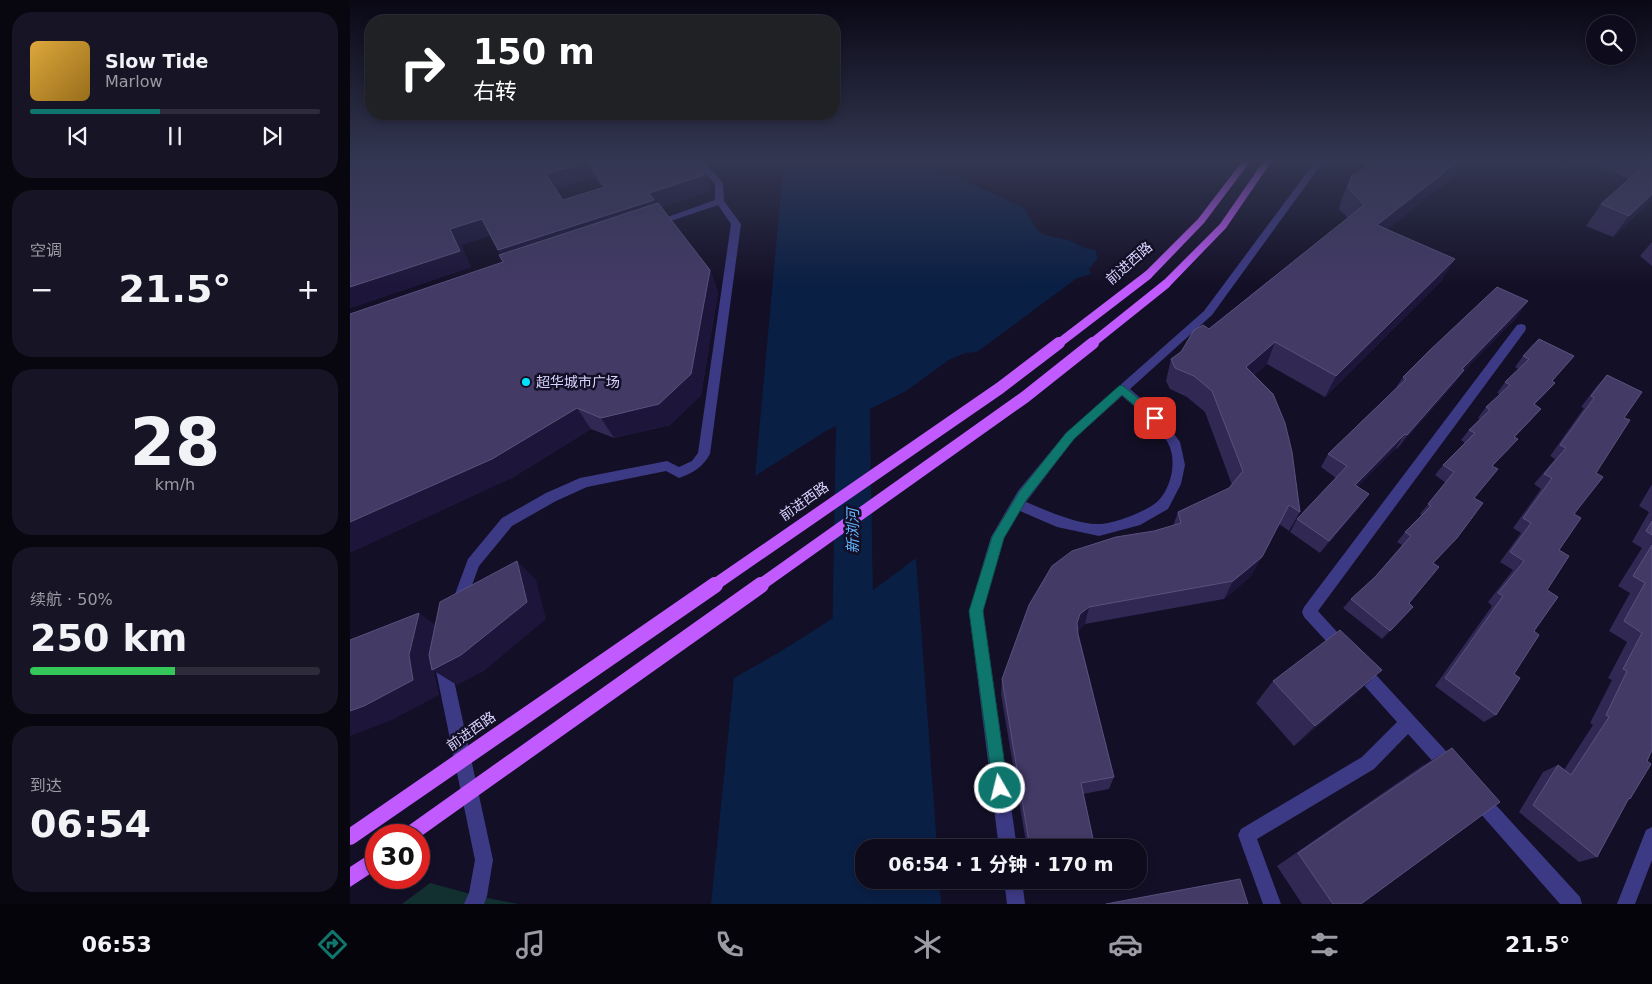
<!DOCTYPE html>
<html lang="zh">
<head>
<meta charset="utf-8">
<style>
	body { margin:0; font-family:"DejaVu Sans","Noto Sans SC",sans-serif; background:#171425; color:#f1f3f6; height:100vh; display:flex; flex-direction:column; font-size:19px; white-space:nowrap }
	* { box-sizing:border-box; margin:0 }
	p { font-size:16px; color:#9b9ba3 }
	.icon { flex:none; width:28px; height:28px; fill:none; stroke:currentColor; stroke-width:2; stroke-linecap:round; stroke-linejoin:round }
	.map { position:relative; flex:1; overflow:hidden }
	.drawer { display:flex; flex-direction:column; gap:12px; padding:12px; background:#08060f; width:350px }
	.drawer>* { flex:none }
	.guide { position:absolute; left:15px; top:15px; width:475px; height:105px; border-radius:20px; box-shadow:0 2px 8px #0003,0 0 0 1px #2e2b3b; background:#202124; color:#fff; overflow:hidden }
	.fabs { position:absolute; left:1236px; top:15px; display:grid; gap:10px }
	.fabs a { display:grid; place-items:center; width:50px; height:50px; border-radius:50%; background:#0e0b1c; box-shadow:0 2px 8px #0003,0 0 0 1px #2e2b3b; font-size:25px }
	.speed { position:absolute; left:15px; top:824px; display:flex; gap:10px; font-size:25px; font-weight:700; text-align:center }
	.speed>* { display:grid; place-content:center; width:65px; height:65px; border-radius:50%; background:#0e0b1c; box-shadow:0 2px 8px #0003,0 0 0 1px #2e2b3b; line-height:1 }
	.speed .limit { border:8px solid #d22; background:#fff; color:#111 }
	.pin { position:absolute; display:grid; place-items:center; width:42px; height:42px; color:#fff; margin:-21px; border-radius:10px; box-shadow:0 2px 8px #0006 }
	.me { position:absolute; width:55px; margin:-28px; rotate:352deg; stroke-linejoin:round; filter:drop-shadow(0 0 4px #0008) }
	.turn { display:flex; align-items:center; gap:18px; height:105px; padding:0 25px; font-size:22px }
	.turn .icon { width:65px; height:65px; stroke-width:2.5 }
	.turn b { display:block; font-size:35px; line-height:42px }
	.big { font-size:38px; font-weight:700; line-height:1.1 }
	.drawer .widget { flex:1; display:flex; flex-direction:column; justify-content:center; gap:8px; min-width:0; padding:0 18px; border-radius:20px; background:#171425 }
	.drawer .dial { align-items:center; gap:0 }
	.dial b { font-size:65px; line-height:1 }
	.song { display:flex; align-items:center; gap:15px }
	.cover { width:60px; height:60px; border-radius:8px; background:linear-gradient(135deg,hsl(40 70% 55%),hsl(40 70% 35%)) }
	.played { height:5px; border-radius:2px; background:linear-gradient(90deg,#0f766e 45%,#2e2b3b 45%) }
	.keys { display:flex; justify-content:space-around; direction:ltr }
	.heat { display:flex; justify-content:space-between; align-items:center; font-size:28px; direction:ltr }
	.charge { height:8px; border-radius:4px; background:linear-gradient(90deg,#34c759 50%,#2e2b3b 0) }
	.trip { position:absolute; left:505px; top:839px; width:292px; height:50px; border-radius:20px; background:#0e0b1c; box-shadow:0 2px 8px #0003,0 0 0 1px #2e2b3b; font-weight:700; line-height:50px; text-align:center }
	.tab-bar { display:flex; height:80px; justify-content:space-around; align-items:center; background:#06040b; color:#9b9ba3 }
	.tab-bar .icon { width:35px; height:35px }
	.tab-bar .on { color:#0f766e }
	.tab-bar b { font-size:22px; color:#f1f3f6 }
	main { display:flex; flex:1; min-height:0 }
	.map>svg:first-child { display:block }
</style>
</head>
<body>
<main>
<section class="drawer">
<div class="widget">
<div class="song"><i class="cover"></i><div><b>Slow Tide</b><p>Marlow</p></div></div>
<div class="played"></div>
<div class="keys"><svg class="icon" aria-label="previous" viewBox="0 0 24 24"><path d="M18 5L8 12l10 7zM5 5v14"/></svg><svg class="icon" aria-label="pause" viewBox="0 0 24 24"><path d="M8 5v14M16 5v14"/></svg><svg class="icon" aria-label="next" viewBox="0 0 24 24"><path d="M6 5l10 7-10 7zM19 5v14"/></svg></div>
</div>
<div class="widget"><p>空调</p>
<div class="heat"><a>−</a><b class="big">21.5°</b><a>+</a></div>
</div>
<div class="widget dial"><b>28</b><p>km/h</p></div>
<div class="widget"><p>续航 · 50%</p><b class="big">250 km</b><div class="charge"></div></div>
<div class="widget"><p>到达</p><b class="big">06:54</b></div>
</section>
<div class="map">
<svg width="1302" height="904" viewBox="0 0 1302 904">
	<rect width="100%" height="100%" fill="#130f26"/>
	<!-- green -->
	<path fill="#12302f" d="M80,883L128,896L168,904H52Z"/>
	<!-- water -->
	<path fill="#0a1f44" d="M434,159H568L674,208L688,231L695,235L721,241L735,248L745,250L748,258L739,269L741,274L727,278L627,352L615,353L599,360L556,391L476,431L405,476Z
		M566,558L587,847L514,848V880H589L591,904H361L384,678C448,643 508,603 566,558Z"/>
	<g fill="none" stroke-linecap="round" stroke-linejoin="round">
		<!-- river -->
		<path fill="#0a1f44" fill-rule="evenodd" d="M503,359L514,362L519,370L524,653L518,668L503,674L488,668L482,653L487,370L492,362Z"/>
		<!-- minor -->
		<path fill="#3d3a85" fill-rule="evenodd" d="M342,159H351L373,183L374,201L391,224L360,454C353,467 343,473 329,478L316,471L237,487L206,501L162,526L129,566L113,610L108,612L103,610L101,605L118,559L152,518L196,493L230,478L317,461L329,467L342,461L348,453L381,224L368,205L306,226L303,227L298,224L365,200V184Z
			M967,159H975L862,315L780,389L809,414L830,442L835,465L831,484L818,509L790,525L749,536L707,527L670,511L654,538L633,611L667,848H649L619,611L641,537L668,491L716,433L854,311ZM772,396C788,410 808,423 818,443C827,460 822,486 809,500C799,511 763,524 749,524C728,525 695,510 676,502L724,439Z
			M1171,324L1175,325L1176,328L1175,331L968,611L997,643L1000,648L997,653L992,655L987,653L954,617L952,612L954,607L1167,325Z
			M96,654L101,656L104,661L102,671L143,860L137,896L134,904H114L119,893L125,860L86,671L91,656Z
			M1010,661L1016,664L1107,763L1110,769L1107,775L1101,778L1095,775L1058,734L1024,769L907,839L931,904H913L888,835L891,829L1012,757L1047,722L1004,674L1002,669L1004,664Z
			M1128,789L1134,792L1230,897L1232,904H1210L1122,804L1119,798L1122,792Z
			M1302,827V860L1285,904H1267L1296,830Z
			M654,880H672L675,904H657Z"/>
		<!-- primary -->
		<path fill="#c25bff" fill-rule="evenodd" d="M894,159H902L854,223L802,277H794V273L848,219Z
			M915,159H923L876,228L820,286H812V282L870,224Z
			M26,850V870L0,887V867Z"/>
		<!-- primary-bridge-far2 -->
		<path stroke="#c25bff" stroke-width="9" d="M708,344L798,275
			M741,344L816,284"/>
		<!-- primary-bridge-far1 -->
		<path stroke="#c25bff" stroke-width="12" d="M363,586L650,388L709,343
			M409,586L675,397L743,343"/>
		<!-- primary-bridge -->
		<path stroke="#c25bff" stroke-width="16" d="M59,835L411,585
			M0,837L365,585"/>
	</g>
	<!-- wall -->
	<path fill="#312854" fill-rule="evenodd" d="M0,159H345L348,166L355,175L361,191L311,207L360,270L368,292L351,395L320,425L264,438L241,429L160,479L153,262L150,254L141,235L111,245L121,267L0,308ZM245,177L252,187L213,200L206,189Z
		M1190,159H1302V200L1263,237L1236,226L1251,204L1280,179L1230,160L1218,170Z
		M1001,177L1037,229L1092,280L975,397L917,364L904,375L950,512L939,531L929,524L901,576L874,599L735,624L728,631L764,777L759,789L733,794L745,848H677L651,694L652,679L804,531L823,526L828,512L879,488L882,485L855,412L837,397L820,389L816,381L821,359L998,218L989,209L992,198Z
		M1302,242V266L1290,256Z
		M1168,316L1114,371L1104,384L1047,449L1046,448L1008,486L1010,507L970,553L940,532L947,519L986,478L971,467L978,454L1045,389L1053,377Z
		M1189,339L1202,381L1196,393L1184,405L1182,419L1165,437L1159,449L1142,466L1124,498L1059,603L1063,607L1032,639L993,608L1001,599L1025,577L1052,545L1047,542L1055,532L1072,515L1070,514L1096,483L1085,475L1093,465L1115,443L1111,440L1119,430L1130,419L1128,418L1136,407L1150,394L1147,393L1155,382L1169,369L1165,367L1173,356Z
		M1257,375L1274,418L1224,514L1209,550L1197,590L1184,631L1146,715L1134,722L1085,686L1142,606L1138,602L1163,570L1150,562L1171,533L1163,528L1191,489L1184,484L1205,459L1200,456L1234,408L1231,407L1247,386Z
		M1302,484V750L1280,799L1277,800L1247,857L1229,862L1169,812L1193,772L1208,765L1214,770L1243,725L1240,723L1262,680L1258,678L1277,642L1259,631L1280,593L1268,586L1292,548L1282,542L1299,512L1289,506Z
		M923,681L1008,692L944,746L906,703Z
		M1102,748L1011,904H952L927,866L1072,766Z
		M682,880H705L683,884Z"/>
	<!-- shaded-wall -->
	<path fill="#1d163a" d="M340,159H345L349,170Z
		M1111,159H1126L1017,246L1027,225Z
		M1225,159H1231L1218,170Z
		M238,161L245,177L205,189L196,174Z
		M355,175L361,191L307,208L158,267L148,250L299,193Z
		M1302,194V200L1263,237L1279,216Z
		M132,219L143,235L111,245L121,267L0,308V287L100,229Z
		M1105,259L1092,280L975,397L986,376Z
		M360,270L368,292L351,395L320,425L264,438L251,418Z
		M1178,301L1168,316L1114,371L1104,384L1047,449L1057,435L1112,369Z
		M925,342L917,364L888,388L896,367Z
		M1205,383L1196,393L1174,415L1184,404Z
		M227,408L241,429L160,479L0,553V522Z
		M1055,434L1046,448L997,498L1005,485Z
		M1168,439L1159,449L1133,476L1142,466Z
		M1019,494L1010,507L970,553L979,541Z
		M912,557L901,576L874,599L883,581Z
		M167,561L186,580L196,619L134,671L107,685L84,671L89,695L42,720L0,736V711L59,655L69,613L93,630Z
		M739,607L735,624L727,632V623L730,614Z
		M1032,670L1008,692L944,746L965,726Z"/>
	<!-- building -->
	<path fill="#433a66" stroke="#5a527e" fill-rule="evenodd" d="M0,159H342L355,175L299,193L304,200L148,250L132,219L100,229L110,251L0,287ZM238,161L255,187L213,200L196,174Z
		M1027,159H1111L1027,225L1105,259L986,376L925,342L896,367L923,394L935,423L942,452L950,512L939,505L912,557L883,581L739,607L730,614L727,623L728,635L764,777L731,783L745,848H680L652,679L679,605L702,566L722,551L766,537L804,531L831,523L828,512L879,488L893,471L862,391L844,376L825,368L821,359L831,352L844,330L853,325L859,329L1014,205L998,188L1001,177Z
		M1297,159H1302V194L1279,216L1251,204L1300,160Z
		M308,203L360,270L341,374L309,404L251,418L227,408L142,459L0,522V314L153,262L149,255Z
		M1147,287L1178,301L1112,369L1114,370L1057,435L1055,434L1005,485L1019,494L979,541L947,519L997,466L978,454L1056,379L1053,377L1079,351Z
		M1189,339L1224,356L1202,381L1205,383L1184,404L1191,409L1164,437L1168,439L1142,466L1148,469L1124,498L1133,503L1107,538L1083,563L1089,567L1059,603L1063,607L1040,631L1001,599L1025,577L1061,536L1055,532L1081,506L1078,504L1104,472L1093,465L1125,433L1119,430L1140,410L1136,407L1160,385L1155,382L1179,359L1173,356Z
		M1257,375L1292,392L1274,418L1280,420L1246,473L1253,477L1224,514L1231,518L1209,550L1219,556L1197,590L1208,597L1184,631L1189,635L1164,674L1170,678L1146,715L1095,678L1153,596L1148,593L1174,561L1160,552L1181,523L1173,518L1202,478L1194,474L1216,448L1210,445L1244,398L1241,396Z
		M1302,521V535L1296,531Z
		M1302,545V750L1297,761L1301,764L1280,799L1279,798L1247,857L1183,805L1208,765L1221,775L1259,717L1256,715L1277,671L1273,669L1292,633L1274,621L1295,583L1283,576Z
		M167,561L177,602L111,655L82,670L79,655L90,602Z
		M69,613L59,655L63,680L14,706L0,711V640Z
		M990,630L1032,670L965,726L923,681Z
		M1102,748L1150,802L1011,904H983L948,853Z
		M890,879L898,904H756Z"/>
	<!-- sky -->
	<linearGradient id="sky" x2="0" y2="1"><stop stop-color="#0a0815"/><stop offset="0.56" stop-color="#333752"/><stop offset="1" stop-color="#333752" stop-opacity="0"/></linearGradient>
	<rect width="1302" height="286" fill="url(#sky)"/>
	<!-- route -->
	<path fill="#0f766e" stroke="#0a4d48" d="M772,385L809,415L811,418L809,420H801L772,395L724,439L677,499L654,538L633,611L658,788L656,794L650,796L645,794L643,788L619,611L642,537L669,492L716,433L769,386Z"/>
	<!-- markers -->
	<circle fill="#00e5ff" stroke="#130f26" stroke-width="2" cx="176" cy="382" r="5"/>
	<g text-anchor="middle" stroke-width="5" stroke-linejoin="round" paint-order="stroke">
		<!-- street labels -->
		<g font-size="14" fill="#d9d4ff" stroke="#130f26">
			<text transform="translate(779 263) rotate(-41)" y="5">前进西路</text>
			<text transform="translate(454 501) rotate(-35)" y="5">前进西路</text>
			<text transform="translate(121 731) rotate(-35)" y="5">前进西路</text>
		</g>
		<!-- poi labels -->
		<g font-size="14" fill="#d9d4ff" stroke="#130f26" text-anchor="start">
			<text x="186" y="387">超华城市广场</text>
		</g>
		<!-- water labels -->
		<g font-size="15" font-style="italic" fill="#62b6ff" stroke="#130f26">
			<text transform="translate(503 531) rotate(-90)" y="5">新浏河</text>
		</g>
	</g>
</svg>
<div class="fabs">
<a><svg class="icon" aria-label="search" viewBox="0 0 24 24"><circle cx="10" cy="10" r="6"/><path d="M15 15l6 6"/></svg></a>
</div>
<div class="speed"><div class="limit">30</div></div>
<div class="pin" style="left:805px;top:418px;background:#d93025"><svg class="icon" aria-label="arrive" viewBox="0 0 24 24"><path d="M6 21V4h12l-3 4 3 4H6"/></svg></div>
<svg class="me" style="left:650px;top:788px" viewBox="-20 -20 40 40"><circle r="17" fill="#0f766e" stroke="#fff" stroke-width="3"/><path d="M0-11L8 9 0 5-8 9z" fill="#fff"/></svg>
<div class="trip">06:54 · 1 分钟 · 170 m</div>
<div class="guide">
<div class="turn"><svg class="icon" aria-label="right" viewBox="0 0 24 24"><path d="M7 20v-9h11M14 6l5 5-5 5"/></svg><div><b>150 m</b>右转</div></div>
</div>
</div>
</main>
<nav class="tab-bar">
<b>06:53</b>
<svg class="icon on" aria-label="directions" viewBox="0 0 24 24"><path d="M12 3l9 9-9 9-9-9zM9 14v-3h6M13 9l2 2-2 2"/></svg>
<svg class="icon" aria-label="music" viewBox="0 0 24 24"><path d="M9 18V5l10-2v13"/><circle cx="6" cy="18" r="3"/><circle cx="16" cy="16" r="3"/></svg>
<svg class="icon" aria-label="phone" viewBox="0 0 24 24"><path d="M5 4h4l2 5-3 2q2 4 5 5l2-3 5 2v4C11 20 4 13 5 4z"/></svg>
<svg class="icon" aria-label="climate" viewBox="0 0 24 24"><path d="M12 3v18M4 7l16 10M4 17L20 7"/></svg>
<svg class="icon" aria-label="car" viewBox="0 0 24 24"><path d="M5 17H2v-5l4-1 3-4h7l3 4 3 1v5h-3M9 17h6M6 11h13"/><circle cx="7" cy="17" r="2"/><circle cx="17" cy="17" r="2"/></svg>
<svg class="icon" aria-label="filters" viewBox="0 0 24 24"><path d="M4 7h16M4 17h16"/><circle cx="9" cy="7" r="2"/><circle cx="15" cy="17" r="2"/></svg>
<b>21.5°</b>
</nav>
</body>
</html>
